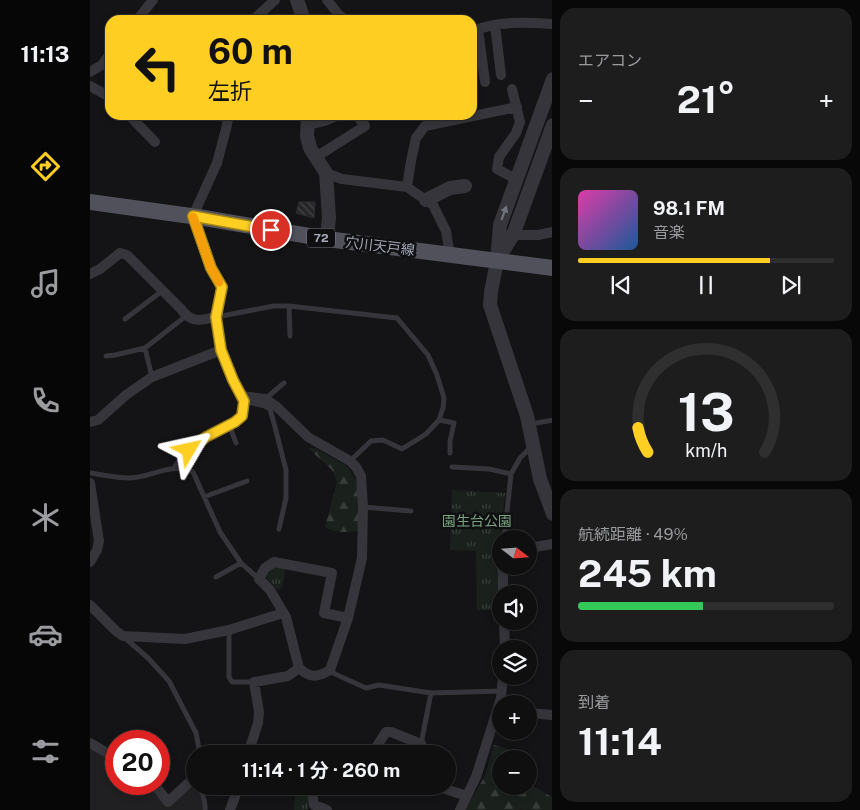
<!DOCTYPE html>
<html lang="ja">
<head>
<meta charset="utf-8">
<style>
	body { margin:0; font-family:"Public Sans","Noto Sans JP",sans-serif; background:#1d1d1e; color:#f1f3f6; height:100vh; display:flex; flex-direction:column; font-size:19px; white-space:nowrap }
	* { box-sizing:border-box; margin:0 }
	p { font-size:16px; color:#9b9c9f }
	.icon { flex:none; width:28px; height:28px; fill:none; stroke:currentColor; stroke-width:2; stroke-linecap:round; stroke-linejoin:round }
	.map { position:relative; flex:1; overflow:hidden }
	.sheet { display:flex; flex-direction:column; gap:8px; padding:8px; background:#080809; width:308px }
	.sheet>* { flex:none }
	.top-card { position:absolute; left:15px; top:15px; width:372px; height:105px; border-radius:15px; box-shadow:0 2px 8px #0003,0 0 0 1px #2f2f30; background:#fece23; color:#111; overflow:hidden }
	.needle { width:32px; rotate:107deg }
	.tools { position:absolute; left:402px; top:530px; display:grid; gap:10px }
	.tools a { display:grid; place-items:center; width:45px; height:45px; border-radius:50%; background:#0f0f10; box-shadow:0 2px 8px #0003,0 0 0 1px #2f2f30; font-size:25px }
	.speed { position:absolute; left:15px; top:730px; display:flex; gap:10px; font-size:25px; font-weight:700; text-align:center }
	.speed>* { display:grid; place-content:center; width:65px; height:65px; border-radius:50%; background:#0f0f10; box-shadow:0 2px 8px #0003,0 0 0 1px #2f2f30; line-height:1 }
	.speed .limit { border:8px solid #d22; background:#fff; color:#111 }
	.pin { position:absolute; display:grid; place-items:center; width:42px; height:42px; color:#fff; margin:-21px; border:2px solid #fff; border-radius:50%; box-shadow:0 1px 5px #0007 }
	.me { position:absolute; width:55px; margin:-28px; rotate:54deg; stroke-linejoin:round; filter:drop-shadow(0 0 4px #0008) }
	.turn { display:flex; align-items:center; gap:18px; height:105px; padding:0 20px; font-size:22px }
	.turn .icon { width:65px; height:65px; stroke-width:2.5 }
	.turn b { display:block; font-size:35px; line-height:42px }
	.big { font-size:38px; font-weight:700; line-height:1.1 }
	.sheet .widget { flex:1; display:flex; flex-direction:column; justify-content:center; gap:8px; min-width:0; padding:0 18px; border-radius:15px; background:#1d1d1e }
	.sheet .dial { align-items:center; gap:0 }
	.dial svg { height:130px; overflow:visible; fill:none; stroke:#2f2f30; stroke-width:7; stroke-linecap:round; text-anchor:middle }
	.dial text { fill:#f1f3f6; stroke:none }
	.song { display:flex; align-items:center; gap:15px }
	.cover { width:60px; height:60px; border-radius:8px; background:linear-gradient(135deg,hsl(320 70% 55%),hsl(210 70% 35%)) }
	.played { height:5px; border-radius:2px; background:linear-gradient(90deg,#fece23 75%,#2f2f30 75%) }
	.keys { display:flex; justify-content:space-around; direction:ltr }
	.heat { display:flex; justify-content:space-between; align-items:center; font-size:28px; direction:ltr }
	.charge { height:8px; border-radius:4px; background:linear-gradient(90deg,#34c759 49%,#2f2f30 0) }
	.trip { position:absolute; left:96px; top:745px; width:270px; height:50px; border-radius:25px; background:#0f0f10; box-shadow:0 2px 8px #0003,0 0 0 1px #2f2f30; font-weight:700; line-height:50px; text-align:center }
	main { display:flex; flex:1; min-height:0 }
	.menu { display:flex; flex-direction:column; width:90px; justify-content:space-around; align-items:center; background:#060606; color:#9b9c9f }
	.menu .icon { width:35px; height:35px }
	.menu .current { color:#fece23 }
	.menu b { font-size:22px; color:#f1f3f6 }
	.map>svg:first-child { display:block }
</style>
</head>
<body>
<main>
<nav class="menu">
<b>11:13</b>
<svg class="icon current" aria-label="directions" viewBox="0 0 24 24"><path d="M12 3l9 9-9 9-9-9zM9 14v-3h6M13 9l2 2-2 2"/></svg>
<svg class="icon" aria-label="music" viewBox="0 0 24 24"><path d="M9 18V5l10-2v13"/><circle cx="6" cy="18" r="3"/><circle cx="16" cy="16" r="3"/></svg>
<svg class="icon" aria-label="phone" viewBox="0 0 24 24"><path d="M5 4h4l2 5-3 2q2 4 5 5l2-3 5 2v4C11 20 4 13 5 4z"/></svg>
<svg class="icon" aria-label="climate" viewBox="0 0 24 24"><path d="M12 3v18M4 7l16 10M4 17L20 7"/></svg>
<svg class="icon" aria-label="car" viewBox="0 0 24 24"><path d="M5 17H2v-5l4-1 3-4h7l3 4 3 1v5h-3M9 17h6M6 11h13"/><circle cx="7" cy="17" r="2"/><circle cx="17" cy="17" r="2"/></svg>
<svg class="icon" aria-label="filters" viewBox="0 0 24 24"><path d="M4 7h16M4 17h16"/><circle cx="9" cy="7" r="2"/><circle cx="15" cy="17" r="2"/></svg>
</nav>
<div class="map">
<svg width="463" height="810" viewBox="0 0 463 810">
	<defs>
		<pattern id="grass-tufts" width="24" height="20" patternUnits="userSpaceOnUse" patternTransform="scale(1.25)"><rect width="24" height="20" fill="#1a211c"/><path d="M3 7l-1-3M5 7V3M7 7l1-3M15 17l-1-3M17 17v-4M19 17l1-3" fill="none" stroke="#383e3b"/></pattern>
		<pattern id="forest-firs" width="22" height="20" patternUnits="userSpaceOnUse" patternTransform="scale(1.25)"><rect width="22" height="20" fill="#1a211c"/><path d="M5 1l3.5 6h-7zM16 11l3.5 6h-7z" fill="#383e3b"/></pattern>
		<pattern id="building-back-hatch" width="6" height="6" patternUnits="userSpaceOnUse" patternTransform="scale(1.25)"><rect width="6" height="6" fill="#27272a"/><path d="M-1 5l2 2M0 0l6 6M5-1l2 2" fill="none" stroke="#434447"/></pattern>
	</defs>
	<rect width="100%" height="100%" fill="#141416"/>
	<!-- built -->
	<path fill="#202023" d="M0,746L26,761V784H62L78,804L105,781V786H108L113,804L112,810H0Z"/>
	<!-- grass -->
	<path fill="url(#grass-tufts)" d="M362,490L415,493L410,548L411,610H387L386,551L360,550Z
		M187,566L196,568L192,587L187,590L176,577L181,569Z
		M207,786H217L220,800L218,810H205L203,809Z"/>
	<!-- forest -->
	<path fill="url(#forest-firs)" d="M218,448H225L258,467L267,483L269,531C255,532 248,534 235,527L247,482L242,470Z
		M404,745L427,752L429,759H411V786H439V784L462,797V810H434L429,809L428,810H375L395,776Z"/>
	<!-- building -->
	<path fill="url(#building-back-hatch)" stroke="#2e2e32" d="M209,202H225L224,218L206,213Z"/>
	<g fill="none" stroke-linecap="round" stroke-linejoin="round">
		<!-- service -->
		<path stroke="#35353b" stroke-width="5" d="M199,306L200,336
			M126,317L184,306H199L307,318L338,355L347,375L354,398L353,408L349,420L336,434L312,449L293,440L281,441L260,461
			M35,319L72,291
			M55,348L62,377
			M16,356L25,355L55,348L96,316
			M175,399L194,383
			M154,401L175,406L180,409L185,427L196,470V498L189,529
			M349,420L364,423L360,441V453
			M139,424L146,443
			M441,424L463,420
			M362,467L399,469L421,474
			M84,468L91,457L108,442L145,422L152,416L154,401L153,399
			M0,473C13,475 27,478 40,478C63,477 80,462 103,472L130,532L151,563L169,579
			M114,497L157,481
			M273,507L321,511
			M414,539L421,474L430,458L441,447
			M126,577L151,563
			M139,630V677L142,682H164
			M35,638L58,658L79,681L106,733L110,754
			M240,670L245,674L276,688L289,685L341,693L412,691
			M331,744L341,693
			M110,786C112,796 116,799 115,810"/>
		<!-- minor -->
		<path stroke="#35353b" stroke-width="10" d="M237,0L249,15L256,20
			M47,20L63,0
			M163,20L185,0
			M405,25L411,75
			M388,29L395,82
			M382,31C410,21 434,22 463,24
			M0,72L12,65L20,54
			M0,86L20,97
			M422,89L430,122L426,133L409,157L407,169L426,179
			M39,115L65,142
			M139,115L136,129L127,163L103,216L121,267L132,287L126,317L131,350L143,380L152,396L175,399L187,407L218,437L260,461L266,467L271,476L273,507L272,558L258,618L240,670C227,678 220,678 209,668
			M218,125L235,121L249,115
			M226,157L275,126L267,115
			M236,173L252,179L317,187L343,205L356,231L360,255
			M317,187L321,161L326,138L335,126L427,107
			M423,235H448L463,232
			M0,274L10,269L30,253L37,255L91,309C102,324 110,320 126,317
			M0,422L8,420L36,395L62,377L131,350
			M0,483L9,541L7,550L0,562
			M439,548L463,544
			M413,566V594
			M0,605L26,631L33,636L95,639L139,630L193,613
			M414,621L415,649
			M439,713L463,715
			M0,743L26,758
			M158,754L168,723L169,712L164,682L198,676L209,668L196,617L180,590L169,579L175,568L184,562L242,573L234,613L258,618
			M245,754L246,753
			M282,754L296,732H301L331,744L329,754
			M64,784L78,802L105,777
			M221,786L224,805L237,810
			M346,786L377,796
			M140,810L149,786
			M370,810L386,777L411,698L413,676"/>
		<!-- tertiary -->
		<path stroke="#35353b" stroke-width="14" d="M207,0L214,20
			M463,79L410,225L407,261L401,292L400,305L437,416L450,479L463,514
			M218,115L217,136L220,148L236,173L239,217L237,239
			M336,200L360,188L375,186
			M408,259L423,235L463,125"/>
		<!-- primary -->
		<path stroke="#50515a" stroke-width="16" d="M0,202L108,217L237,239L463,268"/>
	</g>
	<!-- one-way arrows -->
	<defs><path id="oneway-solid" d="M-6-.8H1V-3.2L6.5 0L1 3.2V.8H-6Z" transform="scale(1.25)"/></defs>
	<use fill="#72747f" href="#oneway-solid" transform="translate(414 213) rotate(-70)"/>
	<g fill="none" stroke-linecap="round" stroke-linejoin="round">
		<defs>
			<path id="route" d="M99,450L116,437L145,422L152,416L154,401L143,380L131,350L126,317L132,287L121,268L103,216L181,230"/>
		</defs>
		<!-- route casing -->
		<use href="#route" stroke="#a58617" stroke-width="12"/>
		<!-- route -->
		<use href="#route" stroke="#fece23" stroke-width="9"/>
		<!-- slow -->
		<path stroke="#f59e0b" stroke-width="9" d="M103,217L121,268L129,282"/>
	</g>
	<g text-anchor="middle" stroke-width="5" stroke-linejoin="round" paint-order="stroke">
		<!-- shield labels -->
		<rect fill="#0f0f11" stroke="#777a85" stroke-width="1" x="217" y="228.5" width="28" height="19" rx="4"/>
		<g font-size="12" font-weight="bold" fill="#a4a8b7">
			<text x="231" y="242">72</text>
		</g>
		<!-- street labels -->
		<g font-size="14" fill="#a4a8b7" stroke="#0f0f11">
			<text transform="translate(290 246) rotate(7)" y="5">穴川天戸線</text>
		</g>
		<!-- park labels -->
		<g font-size="14" fill="#7aa481" stroke="#0f0f11">
			<text x="387" y="526">園生台公園</text>
		</g>
	</g>
</svg>
<div class="tools">
<a><svg class="needle" viewBox="-14 -14 28 28"><path d="M0-13l5 13h-10z" fill="#e53935"/><path d="M0 13l5-13h-10z" fill="#9b9c9f"/></svg></a>
<a><svg class="icon" aria-label="sound" viewBox="0 0 24 24"><path d="M4 9h4l5-4v14l-5-4H4zM17 9q2 3 0 6"/></svg></a>
<a><svg class="icon" aria-label="layers" viewBox="0 0 24 24"><path d="M12 4l9 5-9 5-9-5zM3 14l9 5 9-5"/></svg></a>
<a>+</a>
<a>−</a>
</div>
<div class="speed"><div class="limit">20</div></div>
<div class="pin" style="left:181px;top:230px;background:#d93025"><svg class="icon" aria-label="arrive" viewBox="0 0 24 24"><path d="M6 21V4h12l-3 4 3 4H6"/></svg></div>
<svg class="me" style="left:99px;top:450px" viewBox="-20 -20 40 40"><path d="M0-17L14 15 0 8-14 15z" fill="#fece23" stroke="#fff" stroke-width="4"/></svg>
<div class="trip">11:14 · 1 分 · 260 m</div>
<div class="top-card">
<div class="turn"><svg class="icon" aria-label="left" viewBox="0 0 24 24"><path d="M17 20v-9H6M10 6l-5 5 5 5"/></svg><div><b>60 m</b>左折</div></div>
</div>
</div>
<section class="sheet">
<div class="widget"><p>エアコン</p>
<div class="heat"><a>−</a><b class="big">21°</b><a>+</a></div>
</div>
<div class="widget">
<div class="song"><i class="cover"></i><div><b>98.1 FM</b><p>音楽</p></div></div>
<div class="played"></div>
<div class="keys"><svg class="icon" aria-label="previous" viewBox="0 0 24 24"><path d="M18 5L8 12l10 7zM5 5v14"/></svg><svg class="icon" aria-label="pause" viewBox="0 0 24 24"><path d="M8 5v14M16 5v14"/></svg><svg class="icon" aria-label="next" viewBox="0 0 24 24"><path d="M6 5l10 7-10 7zM19 5v14"/></svg></div>
</div>
<div class="widget dial"><svg viewBox="0 0 100 80">
<path d="M14 69A42 42 0 1 1 86 69"/>
<path d="M14 69A42 42 0 0 1 8 54" stroke="#fece23"/>
<text x="50" y="56" font-size="32" font-weight="700">13</text>
<text x="50" y="72" font-size="11">km/h</text>
</svg></div>
<div class="widget"><p>航続距離 · 49%</p><b class="big">245 km</b><div class="charge"></div></div>
<div class="widget"><p>到着</p><b class="big">11:14</b></div>
</section>
</main>
</body>
</html>
